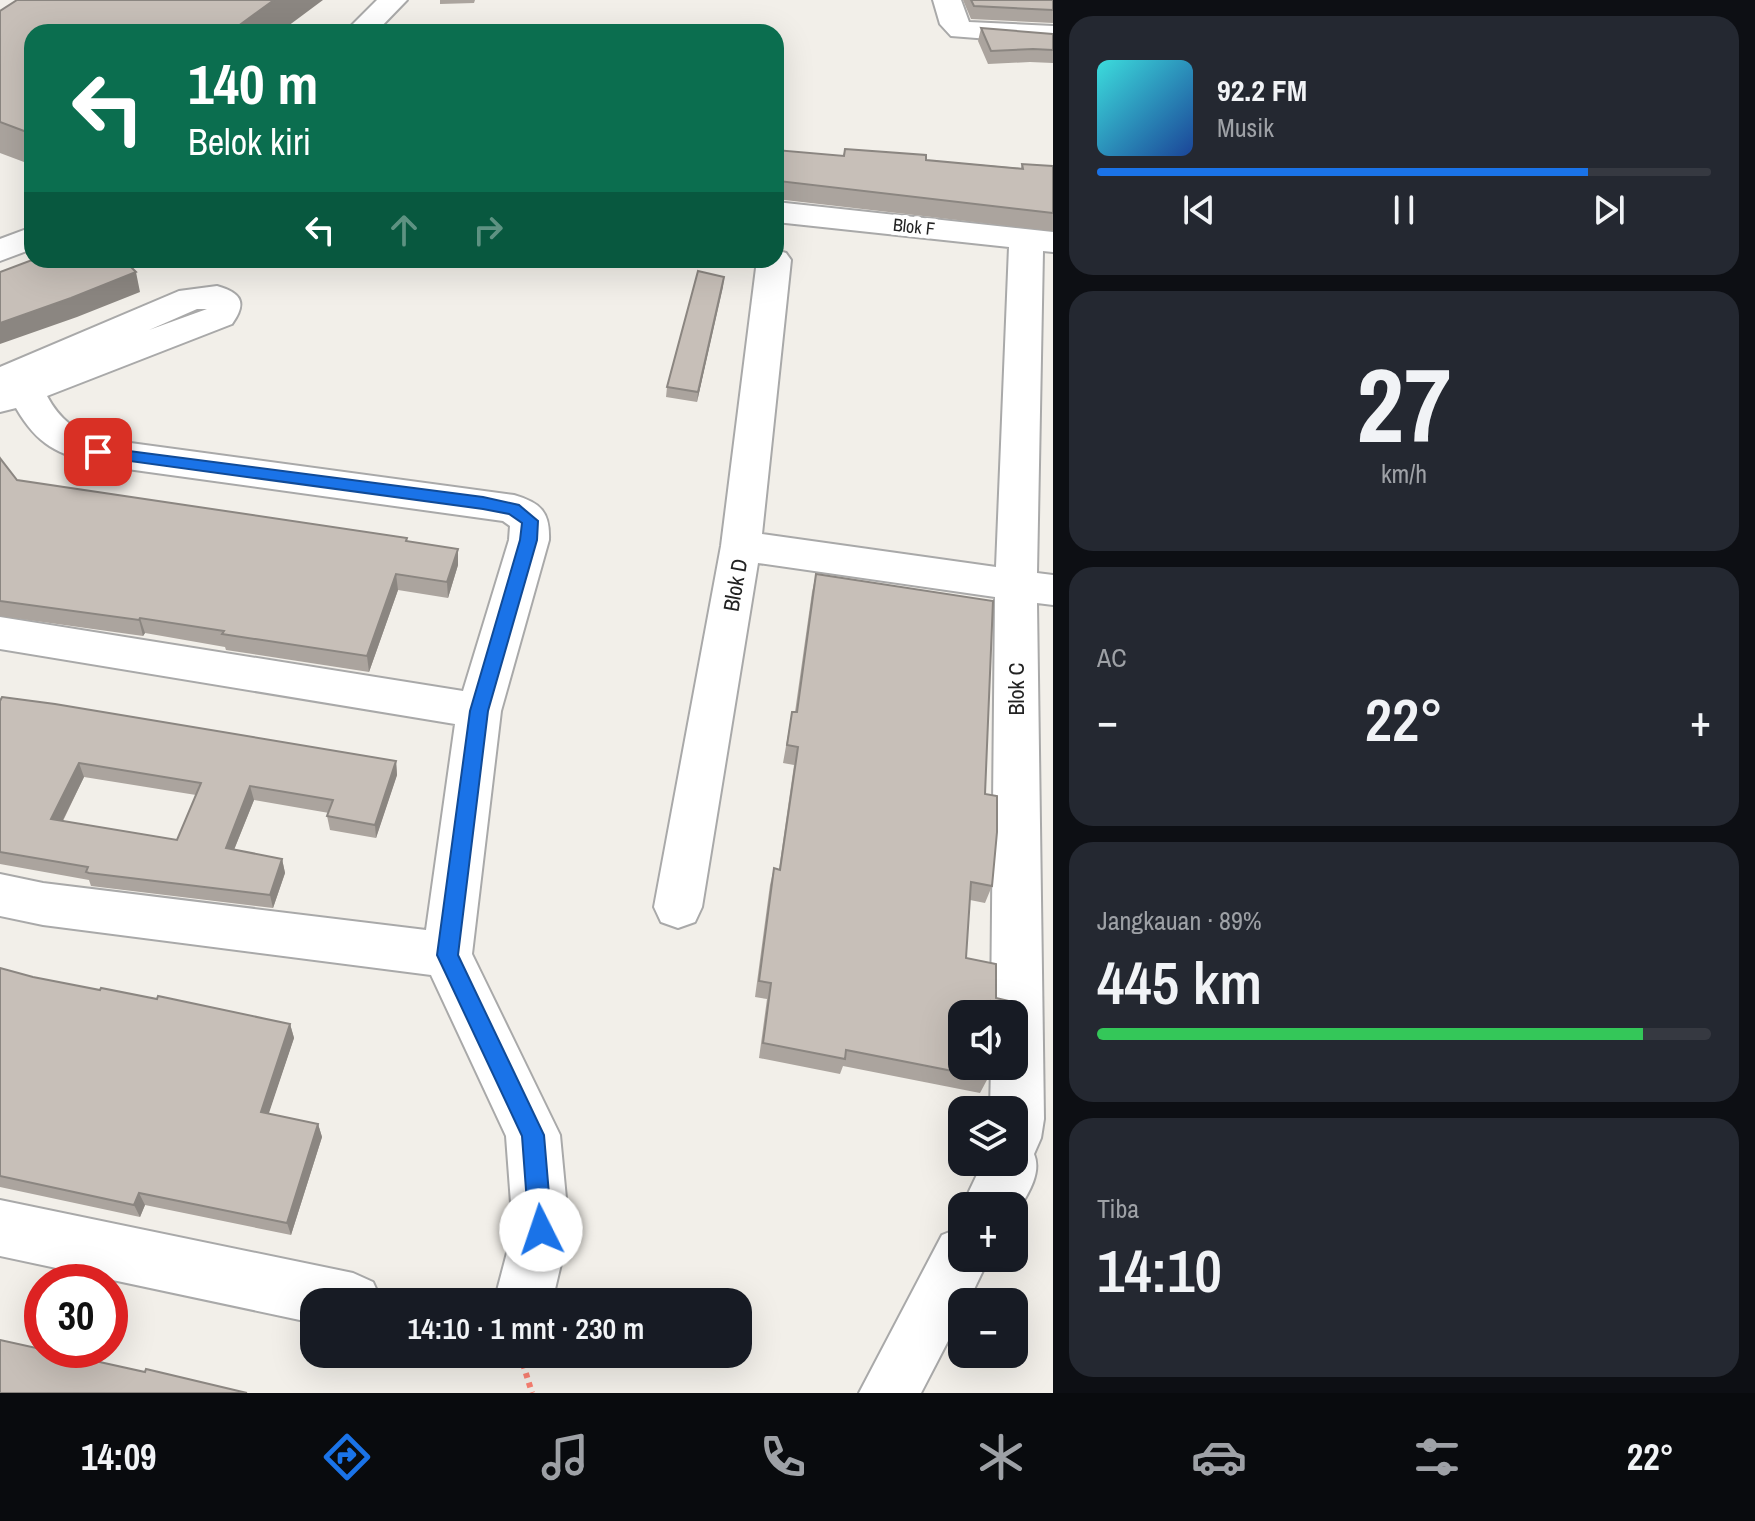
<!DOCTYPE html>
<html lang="id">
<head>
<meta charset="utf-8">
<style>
	body { margin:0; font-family:"Archivo Narrow",sans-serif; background:#242831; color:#f1f3f6; height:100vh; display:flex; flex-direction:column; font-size:30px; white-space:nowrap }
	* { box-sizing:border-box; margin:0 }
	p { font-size:26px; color:#9ea1a6 }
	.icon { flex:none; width:44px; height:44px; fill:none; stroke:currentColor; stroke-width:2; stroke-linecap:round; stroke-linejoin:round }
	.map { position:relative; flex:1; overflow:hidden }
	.drawer { display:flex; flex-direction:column; gap:16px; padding:16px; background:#0d0f14; width:702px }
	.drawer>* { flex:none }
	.top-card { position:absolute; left:24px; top:24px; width:760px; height:244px; border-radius:24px; box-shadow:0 8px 32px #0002; background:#0b6e4f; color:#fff; overflow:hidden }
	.controls { position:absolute; left:948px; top:1000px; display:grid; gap:16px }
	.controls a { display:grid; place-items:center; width:80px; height:80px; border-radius:16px; background:#171b24; box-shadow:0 8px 32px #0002; font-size:40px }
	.speed { position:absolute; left:24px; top:1264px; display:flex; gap:16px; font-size:40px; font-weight:700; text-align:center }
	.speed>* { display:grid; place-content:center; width:104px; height:104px; border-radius:50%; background:#171b24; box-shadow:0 8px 32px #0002; line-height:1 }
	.speed .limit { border:12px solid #d22; background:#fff; color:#111 }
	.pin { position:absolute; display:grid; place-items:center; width:68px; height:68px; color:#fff; margin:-34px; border-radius:16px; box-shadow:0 4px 12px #0006 }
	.me { position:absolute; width:88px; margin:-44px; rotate:356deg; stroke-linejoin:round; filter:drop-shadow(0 0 6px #0008) }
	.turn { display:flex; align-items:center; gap:28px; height:168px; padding:0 32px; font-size:36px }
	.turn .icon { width:104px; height:104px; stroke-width:2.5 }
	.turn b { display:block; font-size:56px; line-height:68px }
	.lanes { display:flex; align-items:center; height:76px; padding:0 32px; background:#0003; justify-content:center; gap:40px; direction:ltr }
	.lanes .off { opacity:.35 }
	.big { font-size:60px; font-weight:600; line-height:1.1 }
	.drawer .tile { flex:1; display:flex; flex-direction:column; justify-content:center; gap:12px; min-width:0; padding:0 28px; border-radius:24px; background:#242831 }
	.drawer .dial { align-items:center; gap:0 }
	.dial b { font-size:104px; line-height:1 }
	.song { display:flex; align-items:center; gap:24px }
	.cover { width:96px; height:96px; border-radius:12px; background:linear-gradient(135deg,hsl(180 70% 55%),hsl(220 70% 35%)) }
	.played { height:8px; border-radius:4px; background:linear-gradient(90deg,#1a73e8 80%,#363941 80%) }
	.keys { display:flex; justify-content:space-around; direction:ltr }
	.heat { display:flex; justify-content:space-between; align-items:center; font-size:44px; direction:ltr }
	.charge { height:12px; border-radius:6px; background:linear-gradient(90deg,#34c759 89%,#363941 0) }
	.trip { position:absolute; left:300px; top:1288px; width:452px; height:80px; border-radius:24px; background:#171b24; box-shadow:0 8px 32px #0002; font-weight:600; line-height:80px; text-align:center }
	.dock { display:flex; height:128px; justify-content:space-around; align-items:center; background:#090b0e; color:#9ea1a6 }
	.dock .icon { width:56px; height:56px }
	.dock .selected { color:#1a73e8 }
	.dock b { font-size:36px; color:#f1f3f6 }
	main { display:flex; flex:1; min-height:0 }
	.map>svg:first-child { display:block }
</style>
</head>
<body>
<main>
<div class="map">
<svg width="1053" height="1393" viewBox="0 0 1053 1393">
	<rect width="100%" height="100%" fill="#f2efe9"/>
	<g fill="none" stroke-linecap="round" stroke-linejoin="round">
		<defs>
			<path id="minor" d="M377,0H407L376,32H345Z
				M933,0H961L969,22L1053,26V44L951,36L940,24Z
				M776,202L1053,232V252L1043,251L1037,573L1053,575V605L1037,603L1044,1119L1041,1138L1034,1154C1043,1175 1024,1200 1014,1217V1206H962L983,1162H1014V1110H990L991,1066H1014V1014H991L995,597L758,563L702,907L695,922L678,928L661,922L654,907L721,546L757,260H776V250L786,253L791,260L762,534L996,567L1009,247L776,222Z
				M32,227V249L0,261V239Z
				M217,286C242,293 247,303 232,324L47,396C60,420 75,431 101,439L514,495C541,503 550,512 549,540L501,711L472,954L560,1135L569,1230L552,1302H494L513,1230L506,1136L431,975L43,925L0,916V874L43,883L426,930L455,724L0,649V617L463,691L509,540L510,526L503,521L98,465C57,453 38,446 16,408L0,412V367L179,291ZM197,309H207L149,330Z
				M0,1200L353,1273L373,1282L382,1302H314V1323L0,1256Z
				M962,1227V1258H989L968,1302H962V1314L921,1393H859L942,1235Z"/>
		</defs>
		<!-- minor casing -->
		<use href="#minor" stroke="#a9a9a9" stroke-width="4"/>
		<!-- path -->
		<path stroke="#fa8072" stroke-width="6" stroke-dasharray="5 5" stroke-linecap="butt" d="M520,1354L532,1393"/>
		<!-- minor -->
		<use href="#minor" fill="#fff" fill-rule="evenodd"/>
	</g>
	<!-- wall -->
	<path fill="#aba49e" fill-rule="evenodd" d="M440,0H475L474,3L440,4Z
		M963,0H1053V23L971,19Z
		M0,11L32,32V165L0,153Z
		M981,28L1053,34V63L1030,62L988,64L978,41Z
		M845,149L926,160L1021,168L1022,164L1053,166V231L776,199V150L843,156Z
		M724,277L697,402L666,397L667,387Z
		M0,458L17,480L407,542L458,565L448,598L398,590L369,672L226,650L225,647L145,633L143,636L0,616Z
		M816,574L985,794L992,886L985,903L970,900L966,958L996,998L1009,1005L1004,1014H962L988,1078L980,1093L843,1066L840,1074L759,1058L767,999L755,997L770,885L774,868L779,869L794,765L783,763L792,712H795L812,592Z
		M0,701L396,761L397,775L376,838L330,830L327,816L329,813L254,800L234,850L282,859L285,873L273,908L91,886L89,880L0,864ZM84,777L196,795L177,840L63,821Z
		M0,968L33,977L100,990L290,1024L294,1038L268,1114L318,1124L322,1137L291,1235L145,1205L140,1217L0,1187Z"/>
	<!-- shaded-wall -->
	<path fill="#8b8681" d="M274,0H323L280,32H230Z
		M136,272L140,292L77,317L0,344V323Z
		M724,277L723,287L697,402L698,392Z
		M458,549V565L448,598L447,582Z
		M396,574L398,590L369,672L367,656Z
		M140,618L145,633L143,636L139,620Z
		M396,761L397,775L376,838L375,825Z
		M79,763L84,777L57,832L51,819Z
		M250,786L254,800L229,862L226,848Z
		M282,859L285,873L273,908L270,895Z
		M290,1024L294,1038L265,1125L261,1112Z
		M318,1124L322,1137L291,1235L287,1223Z
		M139,1193L145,1205L140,1217L134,1205Z"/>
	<!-- building -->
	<path fill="#c7bfb8" stroke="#8b8681" stroke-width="2" fill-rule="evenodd" d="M17,0H274L230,32H32V134L0,122V11Z
		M971,0H1053V10L974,6Z
		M981,28L1053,34V50L1033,49L991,51Z
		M845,149L926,155V160L1023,169L1022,164L1053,166V213L779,181L776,189V150L844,156Z
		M32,260H124L136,272L71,298L0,323V272Z
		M698,271L724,277L698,392L667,387Z
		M0,458L17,480L407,538L406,541L458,549L447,582L396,574L367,656L222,634L224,631L140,618L139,620L0,601Z
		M816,574L993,601L985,794L997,796V832L992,886L971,882L966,958L996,964V998L1009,1001V1005L991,1001L990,1014H962V1066H988V1078L846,1050L845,1059L763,1043L771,983L759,981L774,868L780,870L798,747L787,745L792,712H797Z
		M2,697L55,704L396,761L375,825L327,816L333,800L250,786L226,848L282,859L270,895L89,873L86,872L88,867L0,852V701ZM79,763L201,783L177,840L51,819Z
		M0,968L33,977L100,990L101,988L157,999L158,996L290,1024L261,1112L318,1124L287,1223L139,1193L134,1205L0,1176Z
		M0,1340L145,1372L146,1369L247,1393H0Z"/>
	<!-- route -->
	<path fill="#1a73e8" stroke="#114b97" stroke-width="2" d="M98,447L483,497L519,505L538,521L537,540L488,711L458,955L544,1135L552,1230L549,1238L541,1241L533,1238L529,1230L522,1136L437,955L470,711L520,540L522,523L509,514L483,509L93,456V448Z"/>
	<g text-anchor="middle" stroke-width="8" stroke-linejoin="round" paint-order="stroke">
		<!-- far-street labels -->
		<g font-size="18" fill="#222" stroke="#fff">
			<text transform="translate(914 227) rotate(6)" y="6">Blok F</text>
		</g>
		<!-- street labels -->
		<g font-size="22" fill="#222" stroke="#fff">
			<text transform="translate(735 585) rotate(-80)" y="8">Blok D</text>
			<text transform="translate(1016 689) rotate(-90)" y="8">Blok C</text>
		</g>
	</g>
</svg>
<div class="controls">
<a><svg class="icon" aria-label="sound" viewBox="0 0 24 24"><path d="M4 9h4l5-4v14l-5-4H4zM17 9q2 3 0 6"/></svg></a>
<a><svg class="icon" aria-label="layers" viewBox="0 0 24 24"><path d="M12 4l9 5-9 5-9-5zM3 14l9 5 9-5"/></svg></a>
<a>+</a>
<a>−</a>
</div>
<div class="speed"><div class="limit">30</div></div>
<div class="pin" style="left:98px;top:452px;background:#d93025"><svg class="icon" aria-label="arrive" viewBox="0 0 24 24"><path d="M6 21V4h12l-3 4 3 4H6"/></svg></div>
<svg class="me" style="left:541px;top:1230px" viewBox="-20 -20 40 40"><circle r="19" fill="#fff"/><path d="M0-13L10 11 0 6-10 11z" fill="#1a73e8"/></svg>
<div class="trip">14:10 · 1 mnt · 230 m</div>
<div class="top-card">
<div class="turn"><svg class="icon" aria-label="left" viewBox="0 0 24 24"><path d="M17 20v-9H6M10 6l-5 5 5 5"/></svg><div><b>140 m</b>Belok kiri</div></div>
<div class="lanes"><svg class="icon" aria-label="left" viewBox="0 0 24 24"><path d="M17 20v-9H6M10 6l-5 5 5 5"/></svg><svg class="icon off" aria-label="ahead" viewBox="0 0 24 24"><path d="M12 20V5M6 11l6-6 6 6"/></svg><svg class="icon off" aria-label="right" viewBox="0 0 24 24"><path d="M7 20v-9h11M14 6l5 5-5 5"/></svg></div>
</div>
</div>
<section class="drawer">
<div class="tile">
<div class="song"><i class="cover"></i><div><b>92.2 FM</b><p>Musik</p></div></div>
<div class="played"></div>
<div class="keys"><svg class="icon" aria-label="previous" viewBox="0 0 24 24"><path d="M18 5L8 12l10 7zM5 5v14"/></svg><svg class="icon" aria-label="pause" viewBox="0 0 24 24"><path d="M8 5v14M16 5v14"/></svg><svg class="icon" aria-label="next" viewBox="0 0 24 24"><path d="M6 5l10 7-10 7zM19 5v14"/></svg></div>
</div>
<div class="tile dial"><b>27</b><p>km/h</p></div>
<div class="tile"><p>AC</p>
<div class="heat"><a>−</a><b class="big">22°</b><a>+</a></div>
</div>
<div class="tile"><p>Jangkauan · 89%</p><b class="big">445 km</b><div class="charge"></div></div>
<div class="tile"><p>Tiba</p><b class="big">14:10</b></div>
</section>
</main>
<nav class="dock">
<b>14:09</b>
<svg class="icon selected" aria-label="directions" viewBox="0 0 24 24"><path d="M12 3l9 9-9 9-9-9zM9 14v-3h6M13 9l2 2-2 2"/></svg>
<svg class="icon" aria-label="music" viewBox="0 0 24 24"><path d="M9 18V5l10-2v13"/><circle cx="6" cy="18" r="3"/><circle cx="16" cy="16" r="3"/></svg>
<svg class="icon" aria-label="phone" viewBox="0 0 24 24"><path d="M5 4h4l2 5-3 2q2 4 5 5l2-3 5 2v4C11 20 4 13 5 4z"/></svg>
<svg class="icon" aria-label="climate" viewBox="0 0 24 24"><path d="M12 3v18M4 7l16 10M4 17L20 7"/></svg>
<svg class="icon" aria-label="car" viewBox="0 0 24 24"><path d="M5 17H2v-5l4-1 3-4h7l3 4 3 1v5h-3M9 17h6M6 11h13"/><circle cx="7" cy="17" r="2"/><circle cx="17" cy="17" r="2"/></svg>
<svg class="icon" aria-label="filters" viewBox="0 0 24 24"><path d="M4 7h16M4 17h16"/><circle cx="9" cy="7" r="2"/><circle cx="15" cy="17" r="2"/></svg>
<b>22°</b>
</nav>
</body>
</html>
